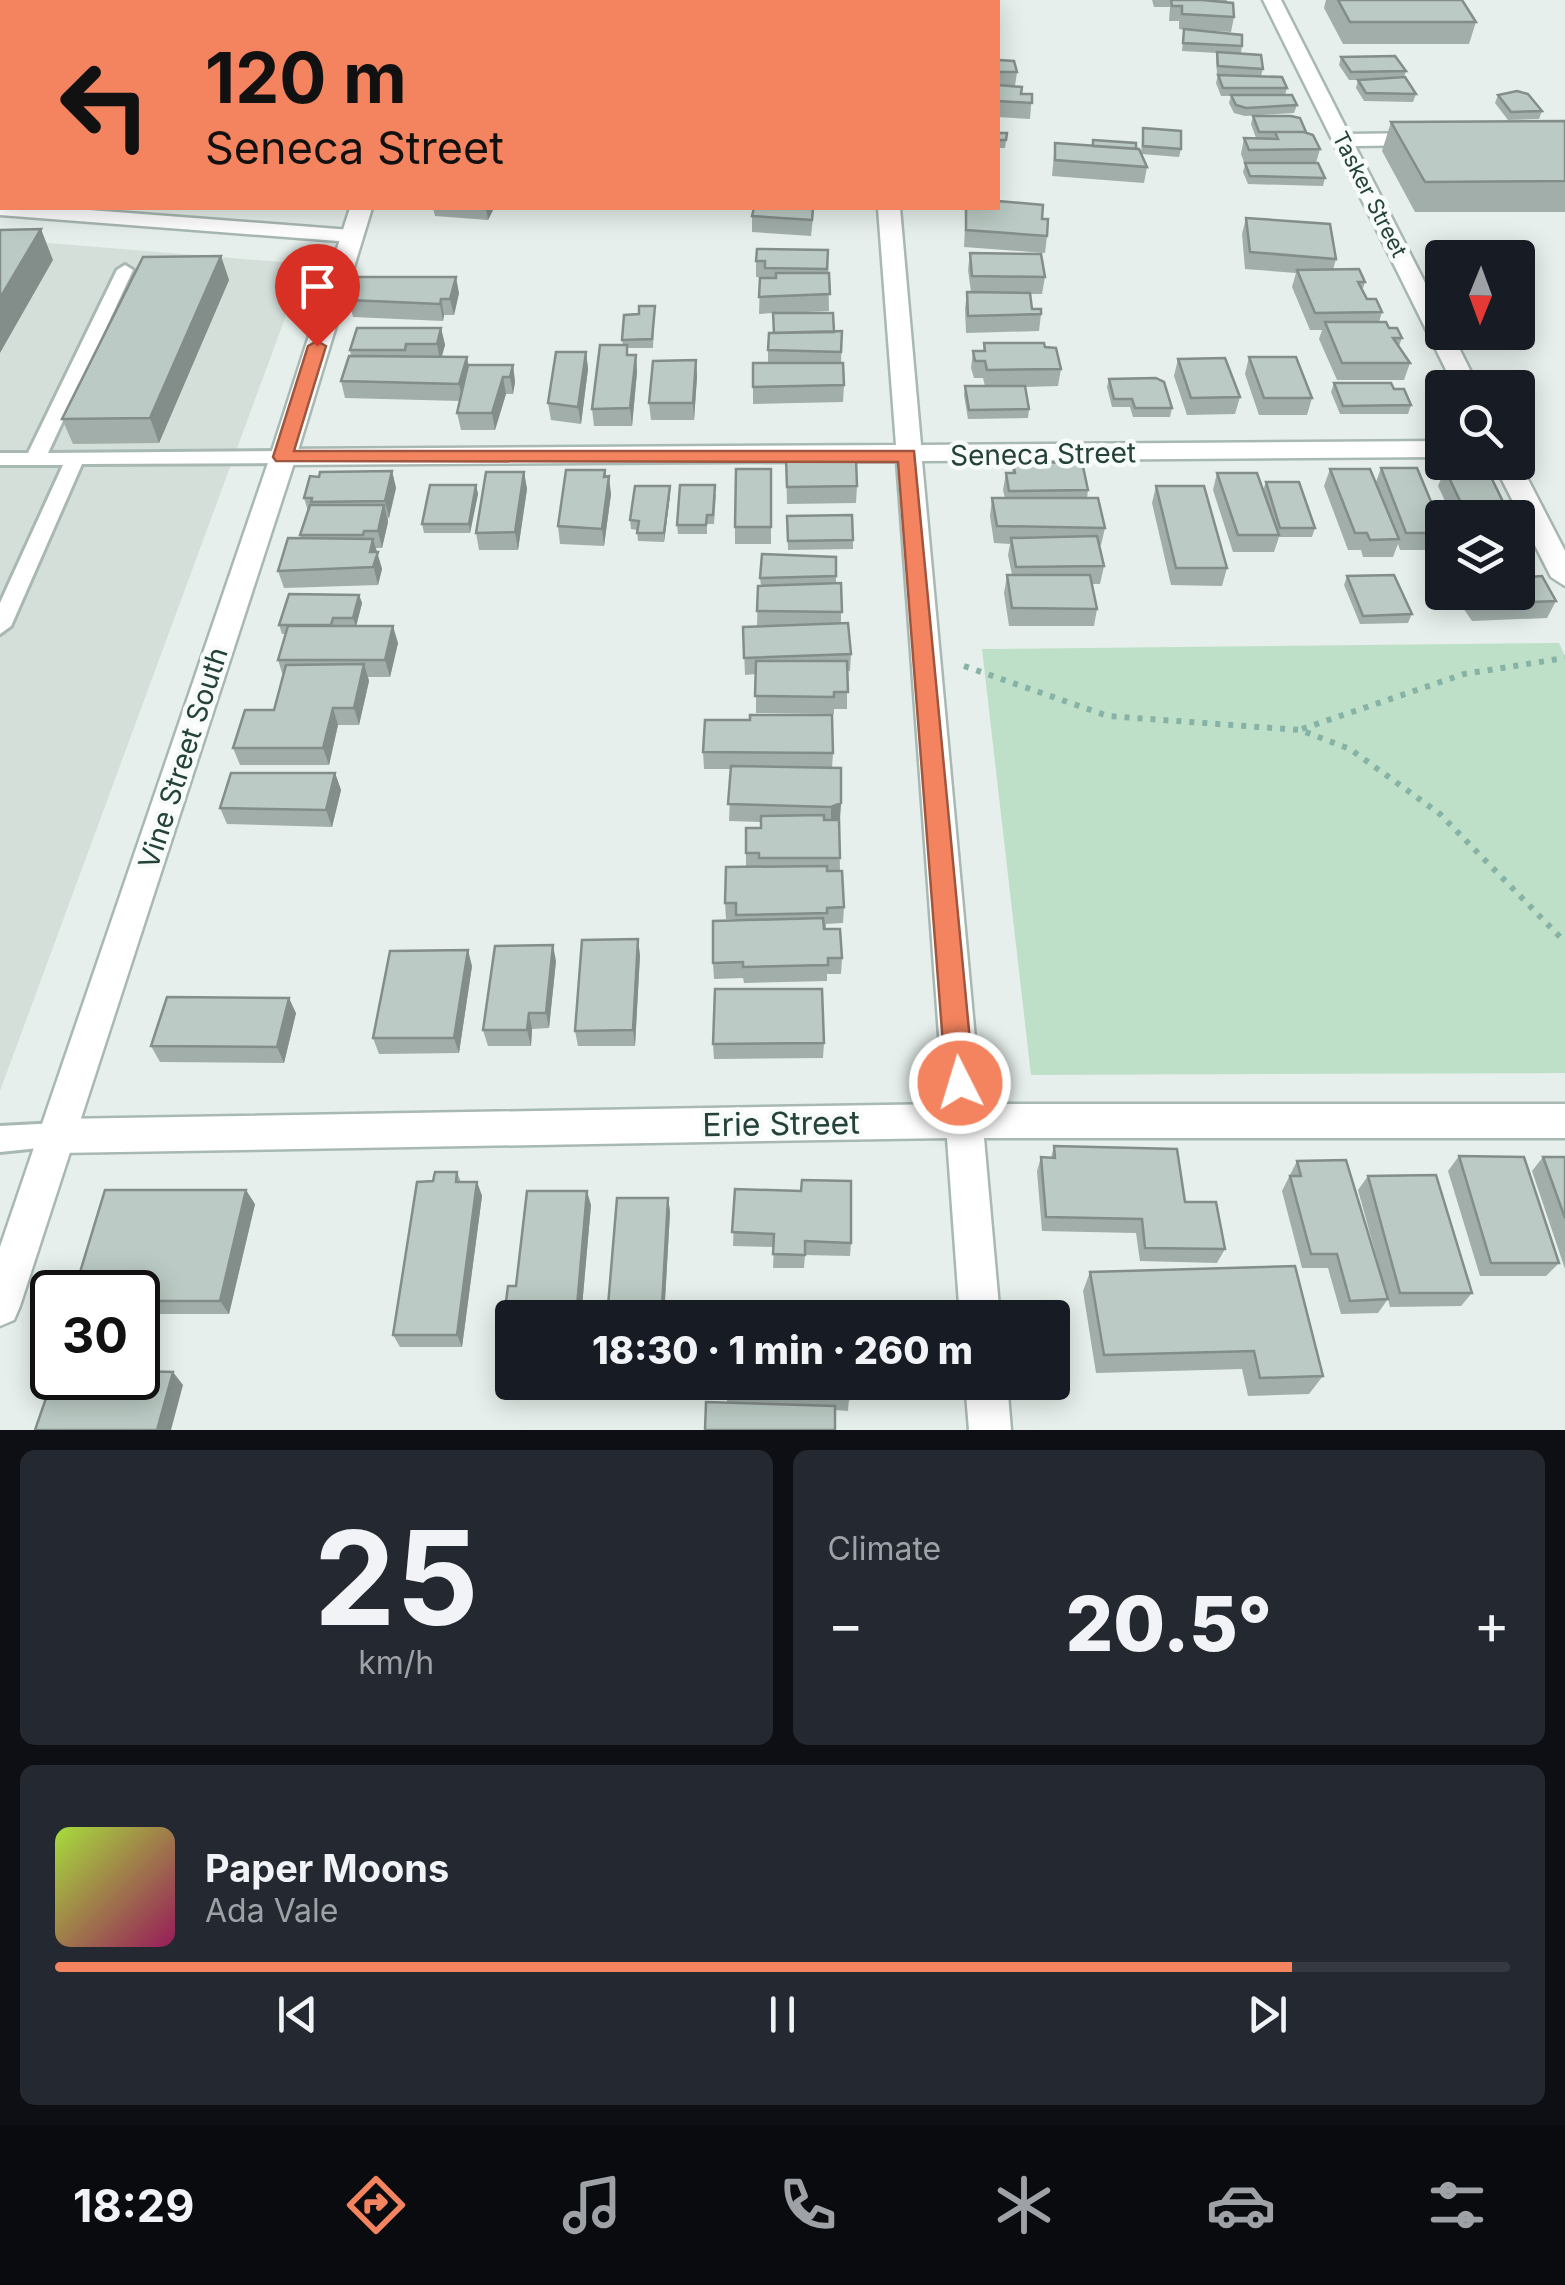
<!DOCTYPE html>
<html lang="en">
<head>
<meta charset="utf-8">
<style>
	body { margin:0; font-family:Inter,sans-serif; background:#242831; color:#f1f3f6; height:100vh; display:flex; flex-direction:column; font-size:38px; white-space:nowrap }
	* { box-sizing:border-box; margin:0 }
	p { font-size:32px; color:#9ea1a6 }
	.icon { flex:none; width:55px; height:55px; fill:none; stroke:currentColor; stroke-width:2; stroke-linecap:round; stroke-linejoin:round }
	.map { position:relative; height:1430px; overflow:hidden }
	.sheet { display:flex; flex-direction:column; gap:20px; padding:20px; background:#0d0f14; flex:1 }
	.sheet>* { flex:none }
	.top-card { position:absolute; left:0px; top:0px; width:1000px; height:210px; box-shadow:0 5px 25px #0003; background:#f4845f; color:#111; overflow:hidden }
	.needle { width:65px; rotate:181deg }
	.tools { position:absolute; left:1425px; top:240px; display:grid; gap:20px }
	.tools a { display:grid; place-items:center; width:110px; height:110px; border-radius:10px; background:#171b24; box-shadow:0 5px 25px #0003; font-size:50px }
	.speed { position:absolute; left:30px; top:1270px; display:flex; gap:20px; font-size:50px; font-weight:700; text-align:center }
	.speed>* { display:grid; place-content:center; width:130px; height:130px; border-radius:50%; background:#171b24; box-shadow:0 5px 25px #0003; line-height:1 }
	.speed .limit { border:5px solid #111; border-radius:15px; background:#fff; color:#111 }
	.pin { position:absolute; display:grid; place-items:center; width:85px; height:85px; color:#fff; margin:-102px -42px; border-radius:50% 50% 50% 0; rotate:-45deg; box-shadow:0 0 10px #0007 }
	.pin .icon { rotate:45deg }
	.me { position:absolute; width:110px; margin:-55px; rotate:355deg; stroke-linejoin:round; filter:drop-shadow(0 0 8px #0008) }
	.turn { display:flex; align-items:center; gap:35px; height:210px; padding:0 40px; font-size:45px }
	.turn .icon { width:130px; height:130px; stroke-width:2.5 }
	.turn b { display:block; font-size:70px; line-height:85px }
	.big { font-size:75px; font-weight:800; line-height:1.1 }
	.sheet .tile { flex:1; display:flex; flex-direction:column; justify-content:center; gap:15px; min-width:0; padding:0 35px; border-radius:15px; background:#242831 }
	.sheet .dial { align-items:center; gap:0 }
	.dial b { font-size:130px; line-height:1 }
	.song { display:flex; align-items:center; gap:30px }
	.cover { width:120px; height:120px; border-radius:15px; background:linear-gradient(135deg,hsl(80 70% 55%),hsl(330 70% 35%)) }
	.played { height:10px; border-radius:5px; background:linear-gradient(90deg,#f4845f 85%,#363941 85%) }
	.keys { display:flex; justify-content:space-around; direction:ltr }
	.heat { display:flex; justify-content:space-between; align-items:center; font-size:55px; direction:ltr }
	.sheet .tiles { flex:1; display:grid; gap:20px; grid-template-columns:1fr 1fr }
	.tile:last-child { grid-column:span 2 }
	.trip { position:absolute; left:495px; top:1300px; width:575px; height:100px; border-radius:10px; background:#171b24; box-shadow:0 5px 25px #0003; font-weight:800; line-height:100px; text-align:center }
	.menu { display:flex; height:160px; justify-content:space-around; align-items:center; background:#090b0e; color:#9ea1a6 }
	.menu .icon { width:70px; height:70px }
	.menu .current { color:#f4845f }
	.menu b { font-size:45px; color:#f1f3f6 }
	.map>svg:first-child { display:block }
</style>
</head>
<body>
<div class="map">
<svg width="1565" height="1430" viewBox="0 0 1565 1430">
	<rect width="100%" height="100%" fill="#e6efeb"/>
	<!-- built -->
	<path fill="#d4dfda" d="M0,239L305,264L0,1091Z"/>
	<!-- green -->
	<path fill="#bfe0c8" d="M1559,643L1565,656V1073L1031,1075L982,649Z"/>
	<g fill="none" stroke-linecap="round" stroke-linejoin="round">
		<defs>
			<path id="service" d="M125,265L133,270L48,453L283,451L293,457L283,463L82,464L11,626L0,634V603L63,465H0V453H28L117,270Z
				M58,1123L68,1127L72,1136L68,1145L0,1152V1126Z"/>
			<path id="minor" d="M866,0H884V2H867Z
				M1263,0H1281L1349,134L1424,133L1434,139L1424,145L1355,146L1442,316V332H1451L1479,388H1455Z
				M0,203L2,208H63L351,230L362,236L351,242L0,215Z
				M878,208H900L921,445L1442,441V457L922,461L981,1104H1565V1138H984L1000,1318H960L947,1138L58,1153L45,1148L39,1136L45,1124L58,1119L944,1104L897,461L283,465L270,457L283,449L896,445Z
				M1518,460L1565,551V586L1551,577L1493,462Z
				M965,1382H1007L1011,1430H969Z"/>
			<path id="tertiary" d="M350,208H372L296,457L20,1306L14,1320L0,1326V1247L270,457Z"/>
		</defs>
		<!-- service casing -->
		<use href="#service" stroke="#a8b8b2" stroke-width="6"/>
		<!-- minor casing -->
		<use href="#minor" stroke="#a8b8b2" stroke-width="5"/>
		<!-- tertiary casing -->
		<use href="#tertiary" stroke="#a8b8b2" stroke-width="5"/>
		<!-- path -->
		<path stroke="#86b3a5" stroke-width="6" stroke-dasharray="5 8" stroke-linecap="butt" d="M964,666L1108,716L1300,730L1350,749L1440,814L1565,942
			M1302,729L1464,674L1565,658"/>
		<!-- service -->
		<use href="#service" fill="#fff" fill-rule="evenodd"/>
		<!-- minor -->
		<use href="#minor" fill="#fff" fill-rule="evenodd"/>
		<!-- tertiary -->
		<use href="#tertiary" fill="#fff" fill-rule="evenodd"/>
	</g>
	<!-- wall -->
	<path fill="#a1aea9" d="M461,0H516L578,2H462Z
		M753,0H831V2H753Z
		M1152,0H1227L1226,3L1234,17L1231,32L1197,30L1242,46L1241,53L1263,69L1261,76L1287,88L1285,95L1297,105L1294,113L1245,116L1234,113L1229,103L1231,96H1221L1216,83L1218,75H1235L1217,74L1216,60L1217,53L1182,51L1184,30L1179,29V21H1169L1170,7H1154Z
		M1326,0H1462L1476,22L1469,44H1343L1324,8Z
		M1341,57L1406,71L1404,77L1416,94L1413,102L1364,101L1356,88L1358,80H1349L1339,65Z
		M998,60L1017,72L1015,86L1021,94H1032L1030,119L998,117Z
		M1498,95L1542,111L1539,119L1508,120L1495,103Z
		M1253,116L1306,132L1320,149L1316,163L1325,178L1323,186L1248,184L1243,172L1245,165L1241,154L1244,138H1256L1251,124Z
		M1565,121V212H1415L1382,151L1391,122Z
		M1143,128L1181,149L1179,157L1141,154Z
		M998,133H1007L1005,148H998Z
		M1093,140L1136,149L1147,167L1144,183L1052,176L1055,143L1092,146Z
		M433,208H494L488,220L435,216Z
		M814,208L811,236L752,232V216Z
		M966,208L1042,219L1047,236L1045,253L964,247Z
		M1246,218L1336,259L1333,270L1365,282L1362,291L1367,299L1382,312L1379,322L1402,338L1399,346L1410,363L1404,380H1337L1319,339L1322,330H1310L1292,287L1296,273L1245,269L1242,234Z
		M828,250L829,311L781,313L834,332L842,331L841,363L844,385L843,402L753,404V363H768V350L774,333L773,313L759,314L760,278H765L756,277V261Z
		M970,253L1045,277L1042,294H1030L1032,309L1041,314L1039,331L966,333L965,309L967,292H971L968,270Z
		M221,256L229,280L159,443L73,444L62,419Z
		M459,293L454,315H444L443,321L353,317L349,300Z
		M655,306L653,348H628V355H636L637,372L632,426H594L592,409L623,345L622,340L639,314Z
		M441,328L445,345L442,357L468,366L513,365L515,382L513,394H506L495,430H461L457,413L460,401L345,398L341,381L351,356L350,350Z
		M984,343L1045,347L1061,369L1058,386L1025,387L1029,409L1028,418L968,419L964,395L965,386H985L983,378H974L971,368L973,351H983Z
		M586,352L588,369L581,424L551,420L548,403Z
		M1249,357L1312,398L1307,415H1259L1245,374Z
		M1178,359L1240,397L1235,414L1187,415L1174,376Z
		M696,360L697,377L694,420H651L649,403Z
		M1109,379L1172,408L1170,417H1133L1130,407H1112L1107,387Z
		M1334,383L1394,389L1411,405L1408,414H1340L1331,392Z
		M786,459L857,486L856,503L787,504Z
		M1013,463L1088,490L1087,498L1105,528L1101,545H1099L1104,566L1100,584H1092L1097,609L1094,626H1009L1004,593L1007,575H1012L1008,555L1010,544L994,543L990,516L992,498H1005L1003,490L1006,473H1012Z
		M1381,468L1442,528V538L1437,550H1400L1398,544L1393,557H1363L1361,550H1348L1324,486L1330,469L1376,482Z
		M771,469V544H735V527Z
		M1445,469L1511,518H1453L1438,486Z
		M605,470L611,494L604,546L560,544L558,526Z
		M392,471L396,488L389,518H388V522L382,548H376L382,569L378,585L284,588L278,571L301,538L300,535L308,511L304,498Z
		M524,472L527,489L518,550H479L476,533Z
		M1217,473L1263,490L1266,482L1315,528L1312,537H1279L1274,552H1233L1213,490Z
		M476,485L478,494L470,533H424L422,524Z
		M670,486V495L664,542L638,541L637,530L631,529L630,520Z
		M1156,486L1227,568L1222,586L1171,585L1152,503Z
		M716,494L714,524H707V534H678L677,525Z
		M787,516L853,540V549L788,550Z
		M836,557V583H841V624L851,654L850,671H847V709H834V714L756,713V674L745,675L743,627H757L758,586H761L760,578Z
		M1347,576L1412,614L1408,623L1360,624L1344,585Z
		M1529,577L1556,601L1547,618L1472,621L1452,592H1518Z
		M359,595L362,603L356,626L398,643L390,677H368L369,681L359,725H338L329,765H240L233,748L274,710L283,676L278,660L285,634H282L279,625Z
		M703,752L833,753L832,768L841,803L839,820L840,871L844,907L843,923L826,924V929L842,958L841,974H827V981L744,983L743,978L714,979L713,963L737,920V919H726L725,903L746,867V828H761V822L729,821L731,769H704Z
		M335,773L341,790L332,827L227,824L220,808Z
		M640,955L635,1046H578L575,1031Z
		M556,961L549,1028L532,1029L531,1046H488L483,1030Z
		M472,966L459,1053L379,1054L373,1038Z
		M296,1013L284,1063L160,1062L151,1046Z
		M824,1043L823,1058L714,1059L713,1044Z
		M1054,1146L1185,1202L1225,1249L1217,1263L1140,1261L1136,1233L1042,1231L1037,1171L1041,1157L1051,1158Z
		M1459,1156L1559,1263L1546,1276H1480L1448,1171Z
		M1543,1157H1565V1269L1532,1171Z
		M1297,1161L1388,1299L1358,1190L1368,1176L1472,1293L1461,1306L1390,1307L1388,1299L1378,1313L1341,1314L1328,1268H1302L1282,1191Z
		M457,1172L461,1182H477L482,1196L462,1347H400L393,1335L433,1181Z
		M735,1189L851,1243L850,1256L805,1255L804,1268H773L774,1247L733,1246Z
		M668,1198L670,1212L664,1318H611L608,1306Z
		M255,1204L229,1314H138V1292Z
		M591,1205L581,1318H512V1361H505L500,1348L516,1286Z
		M1090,1272L1323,1376L1309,1394L1248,1396L1242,1369L1096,1373L1083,1291Z
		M727,1393L849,1399L848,1411L835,1410L727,1403Z"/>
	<!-- shaded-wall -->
	<path fill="#838d89" d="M486,208H494L488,220Z
		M41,229L53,260L0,353V298Z
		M221,256L229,280L159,443L150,418Z
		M456,277L459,293L454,315L450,299Z
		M441,299L444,315L443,321L440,304Z
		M441,328L445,345L440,361L437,344Z
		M586,352L588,369L581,424L578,407Z
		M636,355L637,372L632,426L630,408Z
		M467,357L470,374L463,401L459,384Z
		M696,360L697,377L694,420L693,403Z
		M513,365L515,382L513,394L510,377Z
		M503,377L506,394L495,430L492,413Z
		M392,471L396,488L389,518L385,501Z
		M524,472L527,489L518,550L515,532Z
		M609,476L611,494L604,546L602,529Z
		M476,485L478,494L470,533L469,524Z
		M670,486V495L664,542V533Z
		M384,505L388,522L382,548L378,531Z
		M373,539L382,569L378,585L370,552Z
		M359,595L362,603L356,627L353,618Z
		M393,626L398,643L390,677L385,660Z
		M364,664L369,681L359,725L354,708Z
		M333,708L338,725L329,765L323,748Z
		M335,773L341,790L332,827L326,810Z
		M841,803L840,820L831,824V807Z
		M638,939L640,955L635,1046L633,1030Z
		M553,945L556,961L549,1028L546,1013Z
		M468,950L472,966L459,1053L454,1038Z
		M289,998L296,1013L284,1063L277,1047Z
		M529,1013L532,1029L531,1046L527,1030Z
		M477,1182L482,1196L462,1347L457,1335Z
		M246,1190L255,1204L229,1314L220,1301Z
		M587,1191L591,1205L581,1318H576Z
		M668,1198L670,1212L664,1318L662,1306Z
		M173,1372L183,1385L171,1430H157Z"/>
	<!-- building -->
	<path fill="#bbcac4" stroke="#838d89" stroke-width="2.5" d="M325,0H381L380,2H324Z
		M675,0H709V2H675Z
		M921,0H974L973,2Z
		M1171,0H1202L1233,3L1234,17L1182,14V6H1172Z
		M1338,0H1462L1476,22H1350Z
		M512,1H577V2H512Z
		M1184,29L1242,35V46L1183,43Z
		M1217,52L1261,55L1263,69L1218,66Z
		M1395,56L1406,71L1351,72L1341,57Z
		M998,60L1014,61L1017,72H998Z
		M1218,75L1282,77L1287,88H1223Z
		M1405,77L1416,94L1366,93L1358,80Z
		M998,85L1022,87L1021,94H1032V103L998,101Z
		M1517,91L1528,94L1542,111L1511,112L1498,95Z
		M1231,95H1292L1297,105L1246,108L1236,105Z
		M1253,116H1291L1300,118L1306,132H1259Z
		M1565,121V181L1425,182L1391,122Z
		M1143,128L1181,131V149L1143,146Z
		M1275,132H1304L1313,135L1320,149L1249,150L1244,138L1278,139Z
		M998,133H1007L1006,140H998Z
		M1093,140L1136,143V149L1093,146Z
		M1055,143L1139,149L1147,167L1055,160Z
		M1245,163H1318L1325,178L1250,176Z
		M998,201L1043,205L1042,219H1048L1047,236L966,230V208H998Z
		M754,208H813L812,220L752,216Z
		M1246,218L1330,224L1336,259L1250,252Z
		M41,229L0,298V230Z
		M757,249L828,250L827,269L765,268V261H756Z
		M970,253L1041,254L1045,277L972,276Z
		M221,256L150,418L62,419L143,257Z
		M1359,269L1365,282H1358L1367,299H1376L1382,312L1315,313L1297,270Z
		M776,273H829L830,294L759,297L760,278H776Z
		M357,277H456L450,299H441L440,304L349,300Z
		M967,292L1030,293L1032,309H1041V314L968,316Z
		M639,306H655L652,339L622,340L624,315L639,314Z
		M773,313H833L834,332L774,333Z
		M1325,322H1386L1389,328H1397L1402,338H1393L1410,363H1342Z
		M357,328H441L437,344H406L405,350H350Z
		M842,331L841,352L768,350L769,333Z
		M984,343H1044L1045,347L1056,348L1061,369L987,370L985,361H975L973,351H985Z
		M600,345H627V355H636L630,408L592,409Z
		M556,352H586L578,407L548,403Z
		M349,356L467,357L459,384L341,381Z
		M1249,357H1296L1312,398H1264Z
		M1225,358L1240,397L1191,398L1178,359Z
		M696,360L693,403H649L653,361Z
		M753,363H843L844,385L753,387Z
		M468,365H513L510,377H503L492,413H457Z
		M1156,378L1164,382L1172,408H1135L1132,399H1114L1109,379Z
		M1334,383H1391L1394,389H1404L1411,405L1343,406Z
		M965,386H1025L1029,409L969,410Z
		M856,458L857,486L787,487L786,459Z
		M1082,462L1088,490L1009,491L1006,473H1015L1013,463Z
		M1381,468H1417L1442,528V533H1406Z
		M736,469H771V527H735Z
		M1330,469H1370L1399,539L1370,540L1367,533H1355Z
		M1445,469H1487L1511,518H1468Z
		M566,470H605L604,477L609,476L602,529L558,526Z
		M392,471L385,501L311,502L312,498H304L310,476L319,477L320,472Z
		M486,472H524L515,532L476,533Z
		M1217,473H1257L1279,535H1238Z
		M1266,482H1299L1315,528H1280Z
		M430,485H476L469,524H422Z
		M680,485H715L713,515H707L706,525H677Z
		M635,486H670L664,533H637L639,521L630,520Z
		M1156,486H1204L1227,568H1176Z
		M992,498H1098L1105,528L997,526Z
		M310,505H384L378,531H364L363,535H300Z
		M852,515L853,540L788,541L787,516Z
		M1097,536L1104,566L1016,567L1011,538Z
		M288,538L373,539L370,552H378L373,567L278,571Z
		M762,554L836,557V576L760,578Z
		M1527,572L1529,577L1542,576L1556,601L1480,604L1472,592H1518V573Z
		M1007,575H1090L1097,609L1012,608Z
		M1394,575L1412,614L1363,616L1347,576Z
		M841,583L842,612L757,611L758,586Z
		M289,594L359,595L353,618H333L331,625H279Z
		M848,623L851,654L744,658L743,627Z
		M288,626H393L385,660H278Z
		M756,661H847L848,692H834V697L755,696Z
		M364,664L354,708H333L323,748H233L245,710H274L286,665Z
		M750,715H832L833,753L703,752L705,720H750Z
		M731,766L841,768V803L831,807L728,804Z
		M231,773H335L326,810L220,808Z
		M824,815V820H839L840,858H759V853H746V828H761V816Z
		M827,866V871H842L844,907L827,908V913L736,915V903H725L726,867Z
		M823,918L824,929H840L842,958H828V965L743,967V962L713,963V921Z
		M638,939L633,1030L575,1031L582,940Z
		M553,945L546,1013H529L527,1030H483L495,946Z
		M468,950L454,1038H373L390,951Z
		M715,989H822L824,1043L713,1044Z
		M167,997L289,998L277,1047L151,1046Z
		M1054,1146L1177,1149L1185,1202H1216L1225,1249L1145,1248L1142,1219L1046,1217L1041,1157L1055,1158Z
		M1459,1156L1524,1157L1559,1263H1491Z
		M1543,1157H1565V1218Z
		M1346,1160L1388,1299L1350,1301L1337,1254H1311L1290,1176H1301L1297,1161Z
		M435,1172H457L456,1182H477L457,1335H393L417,1182L433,1181Z
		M1436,1175L1472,1293H1400L1368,1176Z
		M802,1180L851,1181V1243L805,1241V1255L773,1254L774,1234L732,1232L735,1189L801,1191Z
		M105,1190H246L220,1301H138V1292H74Z
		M527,1191H587L576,1318H512V1348H500L508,1286H516Z
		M617,1198H668L662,1306H608Z
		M1295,1266L1323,1376L1260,1378L1254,1351L1104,1355L1090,1272Z
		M748,1309L786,1311V1318H747Z
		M138,1371L173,1372L157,1430H35L53,1378H138Z
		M727,1382H850L849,1399L727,1393Z
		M706,1402L835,1406V1430H705Z"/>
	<!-- route -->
	<path fill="#f4845f" stroke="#9f563e" stroke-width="2.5" d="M317,341L326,346L294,451H914L974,1083L970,1092L960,1096L950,1092L946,1083L898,462L276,461L273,457L308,346Z"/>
	<g text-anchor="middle" stroke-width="9" stroke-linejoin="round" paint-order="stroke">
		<!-- far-street labels -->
		<g font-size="22" fill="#24423a" stroke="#f7fbf9">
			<text transform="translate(1370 194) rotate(63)" y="8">Tasker Street</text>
		</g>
		<!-- street labels -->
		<g font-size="28" fill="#24423a" stroke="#f7fbf9">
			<text transform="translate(1043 454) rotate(-1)" y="10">Seneca Street</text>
			<text transform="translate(183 758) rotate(-72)" y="10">Vine Street South</text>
		</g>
		<!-- near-street labels -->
		<g font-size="32" fill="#24423a" stroke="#f7fbf9">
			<text transform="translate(781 1124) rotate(-1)" y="11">Erie Street</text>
		</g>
	</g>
</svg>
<div class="tools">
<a><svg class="needle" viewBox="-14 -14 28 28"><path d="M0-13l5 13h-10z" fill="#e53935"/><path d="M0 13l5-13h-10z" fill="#9ea1a6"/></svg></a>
<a><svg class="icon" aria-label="search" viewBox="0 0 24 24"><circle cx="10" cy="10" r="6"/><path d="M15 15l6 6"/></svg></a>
<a><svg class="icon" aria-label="layers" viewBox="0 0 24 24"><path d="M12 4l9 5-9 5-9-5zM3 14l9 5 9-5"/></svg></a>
</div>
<div class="speed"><div class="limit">30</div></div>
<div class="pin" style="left:317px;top:346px;background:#d93025"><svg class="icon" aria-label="arrive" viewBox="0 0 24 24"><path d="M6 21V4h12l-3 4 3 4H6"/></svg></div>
<svg class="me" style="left:960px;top:1083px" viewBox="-20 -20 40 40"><circle r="17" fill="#f4845f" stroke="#fff" stroke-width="3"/><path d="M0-11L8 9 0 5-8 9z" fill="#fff"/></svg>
<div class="trip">18:30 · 1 min · 260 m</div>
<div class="top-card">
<div class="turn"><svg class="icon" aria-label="left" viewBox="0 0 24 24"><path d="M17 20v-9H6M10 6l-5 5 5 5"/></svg><div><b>120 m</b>Seneca Street</div></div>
</div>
</div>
<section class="sheet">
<div class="tiles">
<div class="tile dial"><b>25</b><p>km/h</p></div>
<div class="tile"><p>Climate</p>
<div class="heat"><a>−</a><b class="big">20.5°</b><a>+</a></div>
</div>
<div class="tile">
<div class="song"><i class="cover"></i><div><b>Paper Moons</b><p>Ada Vale</p></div></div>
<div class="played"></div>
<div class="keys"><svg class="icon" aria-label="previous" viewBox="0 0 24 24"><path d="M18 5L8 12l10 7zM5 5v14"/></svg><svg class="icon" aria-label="pause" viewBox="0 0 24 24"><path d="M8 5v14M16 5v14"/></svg><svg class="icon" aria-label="next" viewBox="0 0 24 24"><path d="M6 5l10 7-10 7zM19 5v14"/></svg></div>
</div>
</div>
</section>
<nav class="menu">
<b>18:29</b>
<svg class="icon current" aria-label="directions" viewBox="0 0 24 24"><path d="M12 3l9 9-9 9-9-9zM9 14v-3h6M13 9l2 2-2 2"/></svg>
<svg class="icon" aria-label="music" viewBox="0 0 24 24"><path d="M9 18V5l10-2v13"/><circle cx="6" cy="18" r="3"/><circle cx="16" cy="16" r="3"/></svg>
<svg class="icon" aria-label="phone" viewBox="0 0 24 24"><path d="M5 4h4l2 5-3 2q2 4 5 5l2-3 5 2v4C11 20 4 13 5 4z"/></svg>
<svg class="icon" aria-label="climate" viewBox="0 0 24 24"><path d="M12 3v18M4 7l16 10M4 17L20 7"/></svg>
<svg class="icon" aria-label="car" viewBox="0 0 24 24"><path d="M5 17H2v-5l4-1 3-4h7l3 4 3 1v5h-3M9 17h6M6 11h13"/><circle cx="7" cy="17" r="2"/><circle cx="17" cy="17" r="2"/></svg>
<svg class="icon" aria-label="filters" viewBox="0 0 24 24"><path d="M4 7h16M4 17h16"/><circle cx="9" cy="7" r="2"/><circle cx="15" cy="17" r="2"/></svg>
</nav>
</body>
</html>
